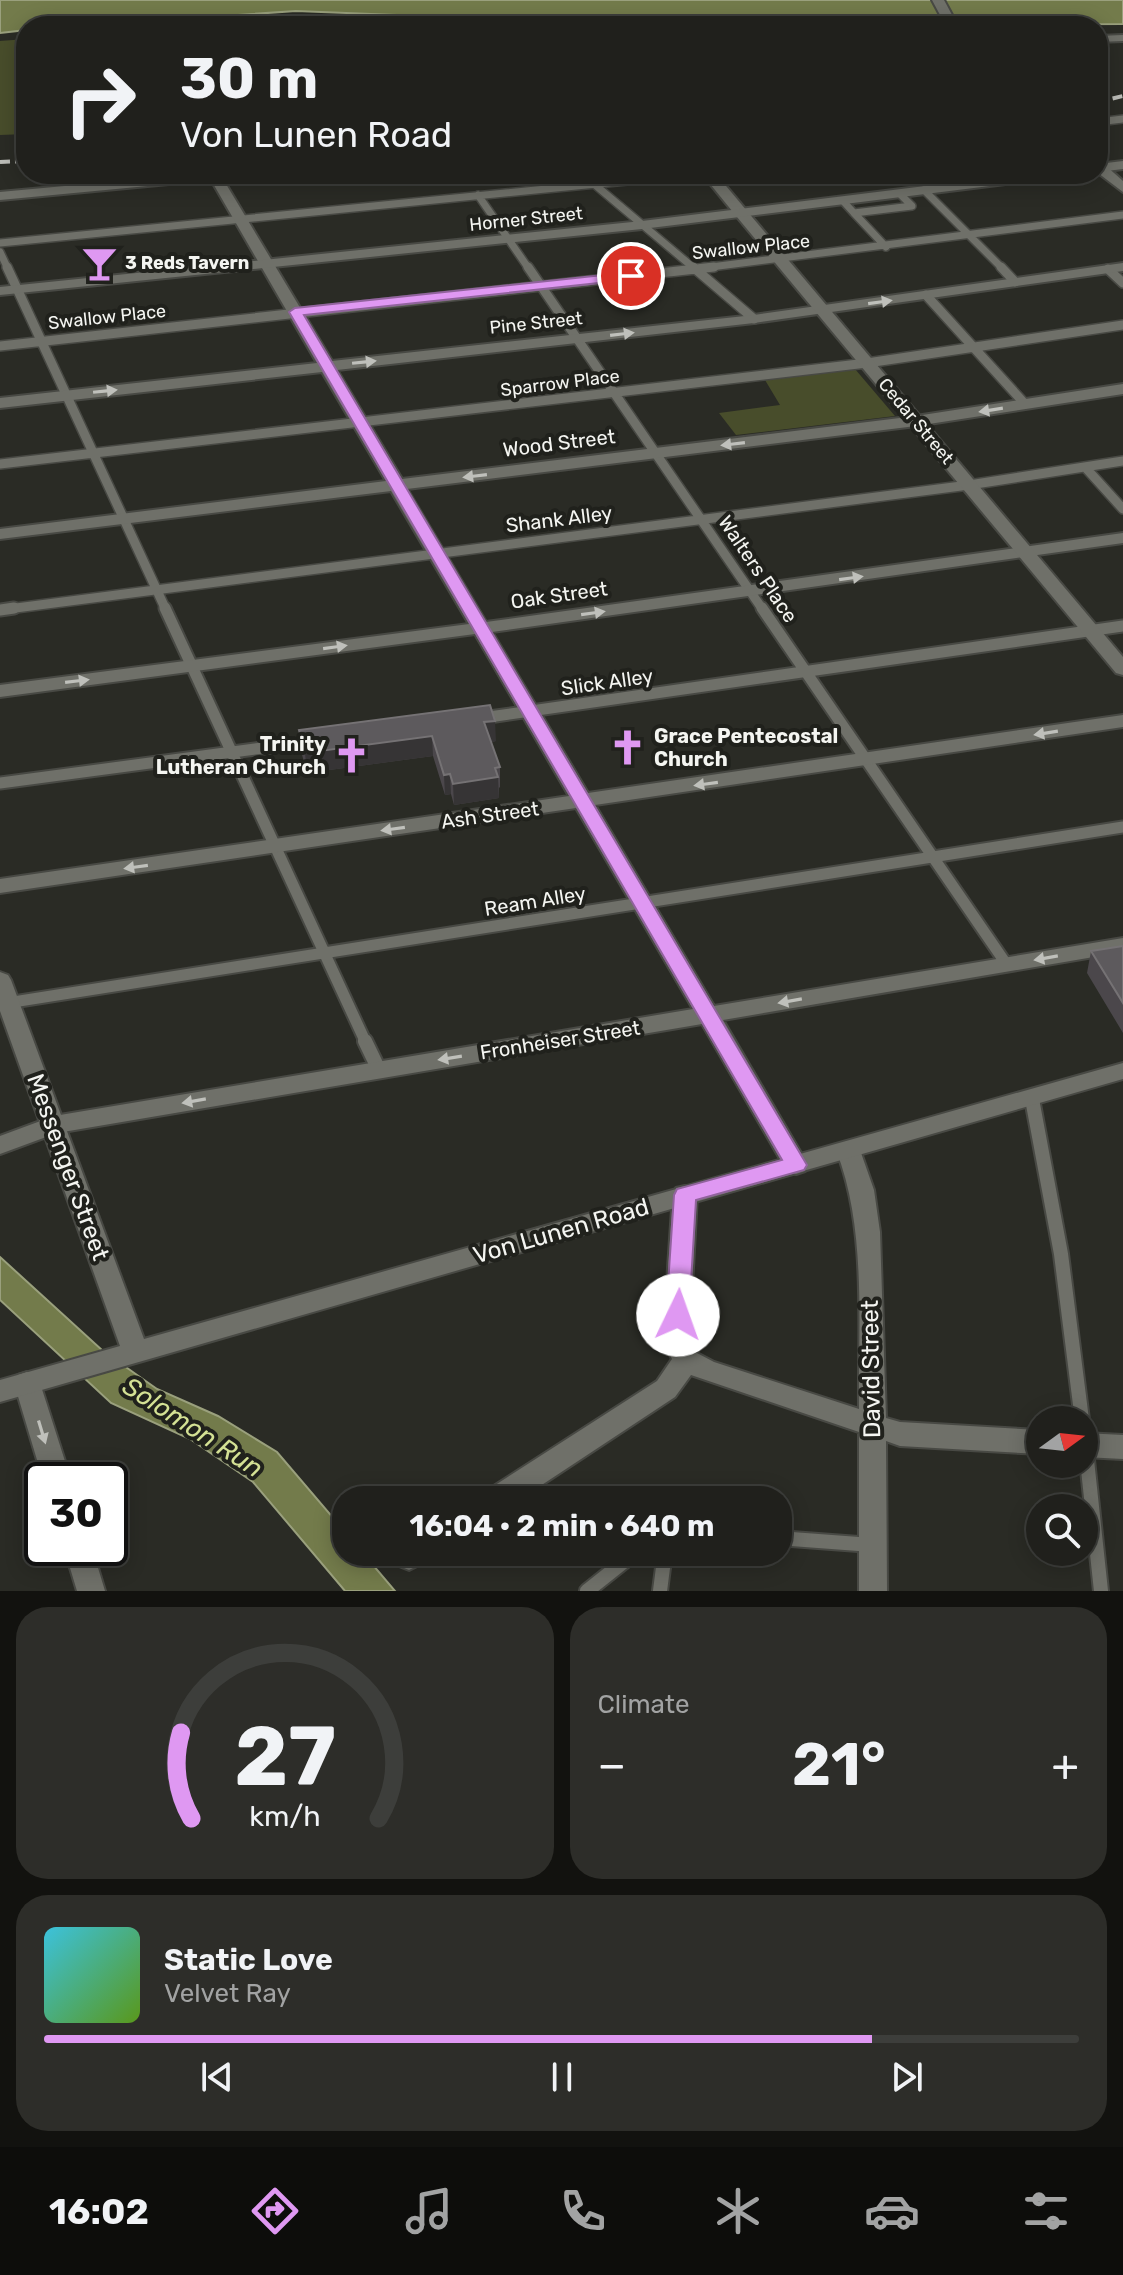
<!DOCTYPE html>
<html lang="en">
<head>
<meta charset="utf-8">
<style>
	body { margin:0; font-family:Rubik,sans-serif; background:#2d2d29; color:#f1f3f6; height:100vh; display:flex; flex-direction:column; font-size:30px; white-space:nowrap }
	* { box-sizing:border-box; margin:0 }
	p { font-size:26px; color:#a2a3a3 }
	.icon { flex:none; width:44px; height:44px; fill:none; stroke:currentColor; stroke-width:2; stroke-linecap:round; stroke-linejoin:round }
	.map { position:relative; height:1591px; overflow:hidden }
	.sheet { display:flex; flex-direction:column; gap:16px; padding:16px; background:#12120f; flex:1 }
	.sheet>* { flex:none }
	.top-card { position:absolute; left:16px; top:16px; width:1092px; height:168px; border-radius:32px; box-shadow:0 4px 20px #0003,0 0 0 2px #3d3e3b; background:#20201c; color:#f1f3f6; overflow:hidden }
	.needle { width:52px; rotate:75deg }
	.controls { position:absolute; left:1026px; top:1406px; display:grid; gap:16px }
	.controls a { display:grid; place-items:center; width:72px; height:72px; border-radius:50%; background:#20201c; box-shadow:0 4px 20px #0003,0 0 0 2px #3d3e3b; font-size:40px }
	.speed { position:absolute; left:24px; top:1462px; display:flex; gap:16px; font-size:40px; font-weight:700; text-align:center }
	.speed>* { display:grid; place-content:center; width:104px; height:104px; border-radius:50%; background:#20201c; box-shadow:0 4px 20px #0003,0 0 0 2px #3d3e3b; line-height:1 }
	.speed .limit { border:4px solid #111; border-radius:12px; background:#fff; color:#111 }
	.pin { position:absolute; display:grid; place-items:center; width:68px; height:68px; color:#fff; margin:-34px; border:4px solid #fff; border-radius:50%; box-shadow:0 2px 8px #0007 }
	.me { position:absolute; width:88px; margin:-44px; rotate:3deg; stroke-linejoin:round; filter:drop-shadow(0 0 6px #0008) }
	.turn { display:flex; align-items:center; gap:28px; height:168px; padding:0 32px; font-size:36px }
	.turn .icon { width:104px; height:104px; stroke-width:2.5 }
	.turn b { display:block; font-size:56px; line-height:68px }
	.big { font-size:60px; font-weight:700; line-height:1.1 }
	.sheet .card { flex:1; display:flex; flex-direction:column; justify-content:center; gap:12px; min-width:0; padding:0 28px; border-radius:32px; background:#2d2d29 }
	.sheet .dial { align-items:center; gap:0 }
	.dial svg { height:208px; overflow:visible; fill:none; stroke:#3d3e3b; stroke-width:7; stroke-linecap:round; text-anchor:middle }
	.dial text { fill:#f1f3f6; stroke:none }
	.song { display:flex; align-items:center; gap:24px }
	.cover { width:96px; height:96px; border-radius:12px; background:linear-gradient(135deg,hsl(190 70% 55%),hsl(90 70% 35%)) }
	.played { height:8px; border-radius:4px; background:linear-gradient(90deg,#df98f2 80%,#3d3e3b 80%) }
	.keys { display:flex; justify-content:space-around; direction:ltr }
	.heat { display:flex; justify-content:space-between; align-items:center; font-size:44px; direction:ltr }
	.sheet .tiles { flex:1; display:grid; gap:16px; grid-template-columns:1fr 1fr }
	.card:last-child { grid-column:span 2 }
	.trip { position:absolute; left:332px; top:1486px; width:460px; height:80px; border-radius:32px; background:#20201c; box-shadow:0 4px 20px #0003,0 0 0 2px #3d3e3b; font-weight:700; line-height:80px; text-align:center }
	.tabs { display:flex; height:128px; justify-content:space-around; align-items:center; background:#0d0d0b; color:#a2a3a3 }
	.tabs .icon { width:56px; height:56px }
	.tabs .selected { color:#df98f2 }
	.tabs b { font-size:36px; color:#f1f3f6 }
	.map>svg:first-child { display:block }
</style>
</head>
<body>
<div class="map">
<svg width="1123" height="1591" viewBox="0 0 1123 1591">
	<rect width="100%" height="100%" fill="#2a2b25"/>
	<!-- green -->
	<path fill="#484d2b" d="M263,20L470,26H175Z
		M26,39V134L0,135V41Z
		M855,369L895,416L736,435L719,413L780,405L765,380Z"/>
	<!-- water -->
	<path fill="#737b4b" stroke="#9aa07d" stroke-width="2" d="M0,0H1123V24L675,26L296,11L77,26H26V30L0,33Z
		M0,1257L103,1351L157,1389L218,1416L277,1452L346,1533V1552H362L395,1591H345L253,1482L190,1439L111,1403L0,1300Z"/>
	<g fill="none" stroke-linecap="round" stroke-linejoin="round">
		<defs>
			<path id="service-far3" d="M1098,122L1123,119
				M594,184L695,269
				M924,190L1003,269
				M478,195L529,269
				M843,201L854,213L912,206L900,194
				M854,213L886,247
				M0,243L698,174
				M0,252L8,269
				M695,269L1123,215"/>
			<path id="service-far2" d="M7,267L166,610
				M528,267L763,610
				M693,267L754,319
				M1001,267L1015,282
				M1108,269L1123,283
				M926,295L1025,404
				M0,346L714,267
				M0,464L867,363L1123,325
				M1085,467L1123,509
				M0,610L969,485L1123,461"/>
			<path id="service-far1" d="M165,608L366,1043
				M762,608L1007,965
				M0,610L14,608
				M482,718L1123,626
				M0,783L315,741
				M0,1004L1123,827"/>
			<path id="service" d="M365,1041L379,1070
				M1032,1099L1061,1254L1082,1420
				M1084,1432L1101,1591
				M778,1538L872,1545
				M587,1591L636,1552
				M660,1591L665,1552"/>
			<path id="minor" d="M1123,35V41L1098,42V36Z
				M1098,165H1105L1123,181V192L1098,173Z
				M194,174H220L332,361L754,315L1123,263V271L754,323L337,370L402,479L916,416L1123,384V394L916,426L407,489L486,622L1123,533V543L492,632L588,793L1123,715V727L595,805L714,1006L1123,938V952L723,1020L808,1165L805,1171L796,1174L787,1171L702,1024L57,1133L0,1154V1136L54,1116L693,1009L576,808L0,893V879L569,796L475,634L0,697V685L469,624L391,491L0,539V529L386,481L322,372L0,408V398L317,363L211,180L0,200V192Z
				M702,174H716L747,211V217H737Z
				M848,1141L856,1144L860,1150L874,1190L880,1232L886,1418L900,1422L1040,1430V1454L900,1446L886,1441L887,1591H859V1432L691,1375L675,1397L519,1500H482L486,1491L657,1381L672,1359L663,1341L673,1195L676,1188L685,1186L694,1188L697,1195L689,1341L695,1352L714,1362L859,1409C858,1326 867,1228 836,1150L840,1144Z
				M27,1372L36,1375L40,1383L71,1480H43L14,1383L18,1375Z
				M1084,1433L1123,1435V1459L1084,1457Z
				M64,1548H92L105,1591H77Z
				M397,1552H431L427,1561L409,1570L399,1566L395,1557Z"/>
			<path id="tertiary" d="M742,210L747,211L1123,657V675L1116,673L737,217L735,214Z
				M0,972L8,975L11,980L144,1339L1123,1063V1079L0,1402V1380L120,1346L0,1011Z"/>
			<path id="secondary" d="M932,0H944L958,26H946Z
				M1123,161V169L1098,172V164Z
				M1022,174H1061L1054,178L642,229L0,295V287L642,221Z"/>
		</defs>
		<!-- service-far3 casing -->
		<use href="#service-far3" stroke="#484944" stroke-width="10"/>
		<!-- service-far2 casing -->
		<use href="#service-far2" stroke="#484944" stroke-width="12"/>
		<!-- service-far1 casing -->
		<use href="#service-far1" stroke="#484944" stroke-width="15"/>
		<!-- service casing -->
		<use href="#service" stroke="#484944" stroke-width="18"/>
		<!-- minor casing -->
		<use href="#minor" stroke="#484944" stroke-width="4"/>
		<!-- tertiary casing -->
		<use href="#tertiary" stroke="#484944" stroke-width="4"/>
		<!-- secondary casing -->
		<use href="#secondary" stroke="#484944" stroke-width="4"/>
		<!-- service-far3 -->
		<use href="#service-far3" stroke="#6f7069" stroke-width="7"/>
		<!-- service-far2 -->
		<use href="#service-far2" stroke="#6f7069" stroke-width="9"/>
		<!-- service-far1 -->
		<use href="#service-far1" stroke="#6f7069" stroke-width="11"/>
		<!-- service -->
		<use href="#service" stroke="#6f7069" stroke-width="14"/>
		<!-- minor -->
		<use href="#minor" fill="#6f7069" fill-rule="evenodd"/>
		<!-- tertiary -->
		<use href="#tertiary" fill="#6f7069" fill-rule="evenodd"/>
		<!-- secondary -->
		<use href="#secondary" fill="#6f7069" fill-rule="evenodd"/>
		<!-- rail -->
		<path stroke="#bcbdb8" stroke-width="4" stroke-dasharray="10 5" stroke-linecap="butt" d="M1098,102L1123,96
			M0,162L26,161"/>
	</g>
	<!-- wall -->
	<path fill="#4b474b" d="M299,730L496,741L491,742L500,767V787L499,788V798L454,805L451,794L445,795L433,756L307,773L301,751Z
		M1123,946V1033L1087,973L1091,951Z"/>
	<!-- shaded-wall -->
	<path fill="#363435" d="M495,721L496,741L485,743L484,722Z
		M432,736L433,756L307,773L305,753Z
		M450,774L451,794L445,795L444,775Z
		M498,777L499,798L454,805L453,784Z"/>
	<!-- building -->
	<path fill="#5d5a5d" stroke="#757274" stroke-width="2" d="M490,705L495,721L484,722L500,767L495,768L498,777L453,784L450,774L444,775L432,736L305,753L299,730Z
		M1123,946V1003L1091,951Z"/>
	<!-- one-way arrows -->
	<defs><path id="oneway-solid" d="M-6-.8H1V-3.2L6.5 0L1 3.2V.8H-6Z" transform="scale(2)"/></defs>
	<g fill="#bfc0bb">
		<use href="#oneway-solid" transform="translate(880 302) rotate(-8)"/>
		<use href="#oneway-solid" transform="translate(622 334) rotate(-7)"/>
		<use href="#oneway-solid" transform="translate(364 362) rotate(-6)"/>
		<use href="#oneway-solid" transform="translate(105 391) rotate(-6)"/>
		<use href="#oneway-solid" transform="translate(991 410) rotate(171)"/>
		<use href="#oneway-solid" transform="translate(733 444) rotate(173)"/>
		<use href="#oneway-solid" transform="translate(475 476) rotate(173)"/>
		<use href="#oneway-solid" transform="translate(851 578) rotate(-8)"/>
		<use href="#oneway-solid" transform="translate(593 613) rotate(-8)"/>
		<use href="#oneway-solid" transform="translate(335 647) rotate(-8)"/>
		<use href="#oneway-solid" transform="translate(77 681) rotate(-7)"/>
		<use href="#oneway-solid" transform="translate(1046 733) rotate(171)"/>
		<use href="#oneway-solid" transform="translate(706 784) rotate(172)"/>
		<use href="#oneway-solid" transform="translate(393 829) rotate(172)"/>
		<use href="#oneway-solid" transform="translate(136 867) rotate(172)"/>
		<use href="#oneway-solid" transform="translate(1046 958) rotate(170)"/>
		<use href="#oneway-solid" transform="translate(790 1001) rotate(170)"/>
		<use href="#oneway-solid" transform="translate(450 1058) rotate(171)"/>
		<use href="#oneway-solid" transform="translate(194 1101) rotate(170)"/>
		<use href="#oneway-solid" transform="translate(42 1432) rotate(73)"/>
	</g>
	<!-- route -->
	<path fill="#df98f2" stroke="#91639d" stroke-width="2" d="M631,272L638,276L636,279L304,315L807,1165L804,1170L696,1200L689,1315L686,1321L678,1324L669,1321L666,1315L674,1195L677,1189L782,1160L289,312L295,308Z"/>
	<!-- icons -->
	<defs>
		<symbol id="bar-bare" viewBox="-9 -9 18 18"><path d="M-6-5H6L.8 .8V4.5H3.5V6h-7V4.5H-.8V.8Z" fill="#df98f2" stroke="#20211c" stroke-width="2.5" paint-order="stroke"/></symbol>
		<symbol id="church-bare" viewBox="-9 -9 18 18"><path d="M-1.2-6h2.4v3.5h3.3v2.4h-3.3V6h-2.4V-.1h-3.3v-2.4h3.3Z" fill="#df98f2" stroke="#20211c" stroke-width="2.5" paint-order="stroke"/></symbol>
	</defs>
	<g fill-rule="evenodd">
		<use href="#bar-bare" x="74" y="238" width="51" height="51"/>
		<use href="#church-bare" x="602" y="722" width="51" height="51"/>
		<use href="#church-bare" x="326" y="730" width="51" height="51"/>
	</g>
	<g text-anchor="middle" stroke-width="8" stroke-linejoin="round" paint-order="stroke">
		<!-- far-street labels -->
		<g font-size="18" fill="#f4f5f1" stroke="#20211c">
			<text transform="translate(526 219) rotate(-6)" y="6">Horner Street</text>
			<text transform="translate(751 247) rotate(-6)" y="6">Swallow Place</text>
			<text transform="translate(107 317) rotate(-6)" y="6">Swallow Place</text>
			<text transform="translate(536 323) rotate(-6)" y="6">Pine Street</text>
			<text transform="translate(560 383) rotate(-7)" y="6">Sparrow Place</text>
			<text transform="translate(916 421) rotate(50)" y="6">Cedar Street</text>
		</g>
		<!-- far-poi labels -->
		<g font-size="18" font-weight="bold" fill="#f4f5f1" stroke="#20211c" text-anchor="start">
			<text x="125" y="269">3 Reds Tavern</text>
		</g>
		<!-- street labels -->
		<g font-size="20" fill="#f4f5f1" stroke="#20211c">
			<text transform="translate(559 443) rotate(-7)" y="7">Wood Street</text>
			<text transform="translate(559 519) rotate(-7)" y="7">Shank Alley</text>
			<text transform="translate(758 569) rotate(56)" y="7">Walters Place</text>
			<text transform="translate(559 595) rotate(-8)" y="7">Oak Street</text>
			<text transform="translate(607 682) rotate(-8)" y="7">Slick Alley</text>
			<text transform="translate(490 815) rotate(-8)" y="7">Ash Street</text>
			<text transform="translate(535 901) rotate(-9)" y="7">Ream Alley</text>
			<text transform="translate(560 1040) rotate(-9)" y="7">Fronheiser Street</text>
		</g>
		<!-- poi labels -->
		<g font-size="20" font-weight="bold" fill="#f4f5f1" stroke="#20211c" text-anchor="start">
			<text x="654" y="743">Grace Pentecostal<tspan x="654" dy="23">Church</tspan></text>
			<text x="326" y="751" text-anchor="end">Trinity<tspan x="326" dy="23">Lutheran Church</tspan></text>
		</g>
		<!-- near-street labels -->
		<g font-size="24" fill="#f4f5f1" stroke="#20211c">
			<text transform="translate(68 1167) rotate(70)" y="8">Messenger Street</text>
			<text transform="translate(561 1231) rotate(-16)" y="8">Von Lunen Road</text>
			<text transform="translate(871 1369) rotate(-91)" y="8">David Street</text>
		</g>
		<!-- near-water labels -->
		<g font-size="26" font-style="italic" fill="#d4e194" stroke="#20211c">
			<text transform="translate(193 1427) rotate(33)" y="9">Solomon Run</text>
		</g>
	</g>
</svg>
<div class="controls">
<a><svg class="needle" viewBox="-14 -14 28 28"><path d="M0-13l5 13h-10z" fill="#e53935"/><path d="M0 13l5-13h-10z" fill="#a2a3a3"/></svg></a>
<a><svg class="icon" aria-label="search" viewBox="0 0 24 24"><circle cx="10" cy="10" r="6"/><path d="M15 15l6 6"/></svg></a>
</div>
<div class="speed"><div class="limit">30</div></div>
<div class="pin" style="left:631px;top:276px;background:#d93025"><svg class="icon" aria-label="arrive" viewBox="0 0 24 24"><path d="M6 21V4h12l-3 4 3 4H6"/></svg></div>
<svg class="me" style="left:678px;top:1315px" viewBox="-20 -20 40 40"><circle r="19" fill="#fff"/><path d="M0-13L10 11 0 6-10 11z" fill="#df98f2"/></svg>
<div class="trip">16:04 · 2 min · 640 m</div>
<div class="top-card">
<div class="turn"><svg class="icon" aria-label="right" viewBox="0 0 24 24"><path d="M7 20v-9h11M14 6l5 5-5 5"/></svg><div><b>30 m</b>Von Lunen Road</div></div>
</div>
</div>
<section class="sheet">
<div class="tiles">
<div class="card dial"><svg viewBox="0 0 100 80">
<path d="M14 69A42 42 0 1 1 86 69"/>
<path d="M14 69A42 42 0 0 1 10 36" stroke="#df98f2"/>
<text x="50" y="56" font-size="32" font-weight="700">27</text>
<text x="50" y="72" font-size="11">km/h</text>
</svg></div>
<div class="card"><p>Climate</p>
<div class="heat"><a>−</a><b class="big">21°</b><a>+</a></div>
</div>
<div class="card">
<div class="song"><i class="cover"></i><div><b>Static Love</b><p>Velvet Ray</p></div></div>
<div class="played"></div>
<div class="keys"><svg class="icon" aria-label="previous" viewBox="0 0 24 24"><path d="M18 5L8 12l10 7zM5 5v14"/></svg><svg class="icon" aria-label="pause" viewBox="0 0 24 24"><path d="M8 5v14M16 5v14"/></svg><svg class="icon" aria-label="next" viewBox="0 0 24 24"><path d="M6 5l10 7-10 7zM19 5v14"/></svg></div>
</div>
</div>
</section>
<nav class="tabs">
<b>16:02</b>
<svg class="icon selected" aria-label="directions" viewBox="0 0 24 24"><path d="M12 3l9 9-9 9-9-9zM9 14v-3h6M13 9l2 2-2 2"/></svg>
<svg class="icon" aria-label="music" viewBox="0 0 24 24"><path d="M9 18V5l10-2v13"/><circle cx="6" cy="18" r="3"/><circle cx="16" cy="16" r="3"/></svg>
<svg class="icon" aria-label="phone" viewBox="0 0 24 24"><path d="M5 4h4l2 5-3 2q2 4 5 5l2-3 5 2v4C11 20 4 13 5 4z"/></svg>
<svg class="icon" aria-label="climate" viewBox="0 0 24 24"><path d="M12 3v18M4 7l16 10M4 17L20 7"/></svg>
<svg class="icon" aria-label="car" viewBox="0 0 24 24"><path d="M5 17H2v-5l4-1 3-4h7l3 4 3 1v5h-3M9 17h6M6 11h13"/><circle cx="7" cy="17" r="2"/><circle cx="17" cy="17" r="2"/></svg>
<svg class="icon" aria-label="filters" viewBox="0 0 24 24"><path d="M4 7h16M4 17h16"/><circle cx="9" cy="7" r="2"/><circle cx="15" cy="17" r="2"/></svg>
</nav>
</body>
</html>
